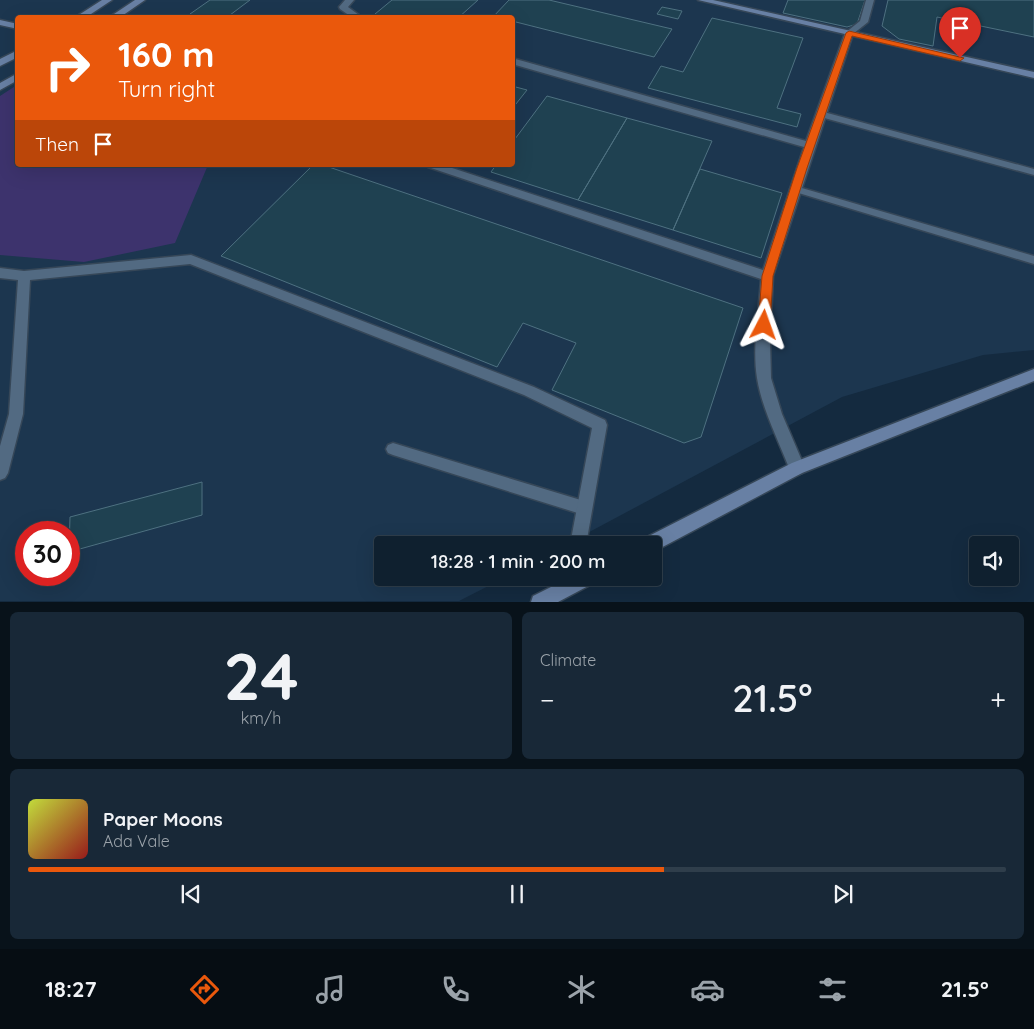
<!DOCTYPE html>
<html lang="en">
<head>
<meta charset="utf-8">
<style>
	body { margin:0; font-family:Quicksand,sans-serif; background:#182837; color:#f1f3f6; height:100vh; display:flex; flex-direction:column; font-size:19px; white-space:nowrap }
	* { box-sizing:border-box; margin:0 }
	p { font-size:16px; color:#9ba3aa }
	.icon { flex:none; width:28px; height:28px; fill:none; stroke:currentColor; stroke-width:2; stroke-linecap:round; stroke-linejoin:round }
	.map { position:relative; height:602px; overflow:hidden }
	.details { display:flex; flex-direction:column; gap:10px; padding:10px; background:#08121a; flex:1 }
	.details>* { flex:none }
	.hud { position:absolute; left:15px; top:15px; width:500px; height:152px; border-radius:5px; box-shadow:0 5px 20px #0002,0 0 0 1px #2f3e4b; background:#ea580c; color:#fff; overflow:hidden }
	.tools { position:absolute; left:969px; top:536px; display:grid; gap:10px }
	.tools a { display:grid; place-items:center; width:50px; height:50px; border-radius:5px; background:#0f202f; box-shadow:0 5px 20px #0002,0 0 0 1px #2f3e4b; font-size:25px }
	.speed { position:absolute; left:15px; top:521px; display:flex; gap:10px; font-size:25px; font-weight:700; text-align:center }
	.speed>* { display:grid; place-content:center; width:65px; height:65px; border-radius:50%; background:#0f202f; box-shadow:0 5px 20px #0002,0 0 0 1px #2f3e4b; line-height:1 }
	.speed .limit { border:8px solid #d22; background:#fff; color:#111 }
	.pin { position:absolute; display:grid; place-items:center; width:42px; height:42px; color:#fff; margin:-51px -21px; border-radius:50% 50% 50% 0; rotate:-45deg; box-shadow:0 0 5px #0007 }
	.pin .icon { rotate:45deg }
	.me { position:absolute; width:55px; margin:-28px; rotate:4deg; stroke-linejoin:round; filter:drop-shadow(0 0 4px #0008) }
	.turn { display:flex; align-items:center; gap:18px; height:105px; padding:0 20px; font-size:22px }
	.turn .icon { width:65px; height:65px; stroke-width:2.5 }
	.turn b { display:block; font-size:35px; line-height:42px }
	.then { display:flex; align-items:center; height:48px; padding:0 20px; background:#0003; gap:10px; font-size:19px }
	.big { font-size:38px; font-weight:600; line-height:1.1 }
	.details .card { flex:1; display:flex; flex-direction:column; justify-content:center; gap:8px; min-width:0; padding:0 18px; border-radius:8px; background:#182837 }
	.details .dial { align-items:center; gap:0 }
	.dial b { font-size:65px; line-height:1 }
	.song { display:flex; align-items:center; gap:15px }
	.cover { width:60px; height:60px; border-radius:8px; background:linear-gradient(135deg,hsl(70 70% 55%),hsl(0 70% 35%)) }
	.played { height:5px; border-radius:2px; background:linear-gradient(90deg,#ea580c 65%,#2f3e4b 65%) }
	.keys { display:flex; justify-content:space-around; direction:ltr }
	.heat { display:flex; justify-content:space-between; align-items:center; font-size:28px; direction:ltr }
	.details .tiles { flex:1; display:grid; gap:10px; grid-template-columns:1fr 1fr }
	.card:last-child { grid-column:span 2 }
	.trip { position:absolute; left:374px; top:536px; width:288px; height:50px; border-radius:5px; background:#0f202f; box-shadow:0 5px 20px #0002,0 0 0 1px #2f3e4b; font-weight:600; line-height:50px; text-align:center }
	.tabs { display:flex; height:80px; justify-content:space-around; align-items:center; background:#060d13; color:#9ba3aa }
	.tabs .icon { width:35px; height:35px }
	.tabs .on { color:#ea580c }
	.tabs b { font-size:22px; color:#f1f3f6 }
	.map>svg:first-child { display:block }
</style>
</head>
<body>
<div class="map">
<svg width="1034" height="602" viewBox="0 0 1034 602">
	<rect width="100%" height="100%" fill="#142a3f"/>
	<!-- built -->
	<path fill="#1c364f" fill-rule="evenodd" d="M0,0H1034V350L983,355L842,397L565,545H382V578H504L459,601H0ZM18,18H512V165H18ZM26,532H69V575H26Z"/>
	<!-- green -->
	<path fill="#3d336d" d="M17,85L18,165H208L175,243L84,262L0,255V96Z"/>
	<!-- building -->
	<path fill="#1f4151" stroke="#4e7181" d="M210,0H250L226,18H203L190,14Z
		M392,0H478L458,18H387L375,14Z
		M509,0H549L672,29L654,57L512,21V18H492Z
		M788,0H865L857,24L847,27L783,13Z
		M888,0H1034V37L937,17L933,46L899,39L882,26Z
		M662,7L682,11L678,19L657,14Z
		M712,18L803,38L777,108L801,114L797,127L648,88L661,66L683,72Z
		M512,86L527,90L512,109Z
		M547,96L627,118L578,200L491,172L496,165H512V143Z
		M627,118L712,141L673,230L578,200Z
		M313,165H323L743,308L701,437L684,443L552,390L576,343L523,323L497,367L221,256Z
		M700,169L782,193L761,258L673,230Z
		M202,482V515L69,552L70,517Z"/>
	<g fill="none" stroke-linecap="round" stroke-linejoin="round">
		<defs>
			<path id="lane" d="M820,111L1034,169V175L817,116V112Z
				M795,186L1034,256V264L792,191L790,189L792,187Z
				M393,443L584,501L589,503L591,508L589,513L584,515L393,455L388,453L386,449L388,445Z"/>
			<path id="street" d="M345,0H354L348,7L363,18H353L340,9L339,7Z
				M866,0H874L868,22L853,34L773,276L770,341L771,378L782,414L805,468L802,473L797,475L792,473L789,468C778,439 762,409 757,378C752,346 759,311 761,279L428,167L427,165H443L763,270L804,147L512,64V58L806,141L845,33L860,21Z
				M191,255L534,387L605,420L607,425L586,545H570L592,428L524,395L190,264L30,280L23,414L8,473L5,478L0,480V446L9,414L18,280L0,278V268L24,271Z"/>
			<path id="secondary" d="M102,0H112L85,18H74Z
				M135,0H145L119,18H108Z
				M698,0H713L1034,72V78Z
				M0,20L18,24V29L0,25Z
				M18,50V57L0,66V59Z
				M18,73V80L0,90V83Z
				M1034,369V381L802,473L655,551L652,552V545H641L643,539L792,463Z
				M569,578H594L592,584L558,602H531L533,596Z"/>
		</defs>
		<!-- lane casing -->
		<use href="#lane" stroke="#364758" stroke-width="3"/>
		<!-- street casing -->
		<use href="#street" stroke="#364758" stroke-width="3"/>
		<!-- secondary casing -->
		<use href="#secondary" stroke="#364758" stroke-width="3"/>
		<!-- lane -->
		<use href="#lane" fill="#526a82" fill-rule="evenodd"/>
		<!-- street -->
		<use href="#street" fill="#526a82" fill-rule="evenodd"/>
		<!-- secondary -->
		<use href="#secondary" fill="#6880a4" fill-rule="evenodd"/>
	</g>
	<!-- route -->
	<path fill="#ea580c" stroke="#983908" d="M849,31L964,58L960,61L852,36L807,168L773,276L770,325L768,328H760L758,325L762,276L797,168L846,33Z"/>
</svg>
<div class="tools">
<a><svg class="icon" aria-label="sound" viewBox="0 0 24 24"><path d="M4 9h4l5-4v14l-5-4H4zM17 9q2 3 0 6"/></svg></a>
</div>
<div class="speed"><div class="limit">30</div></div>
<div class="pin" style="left:960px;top:58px;background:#d93025"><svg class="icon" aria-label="arrive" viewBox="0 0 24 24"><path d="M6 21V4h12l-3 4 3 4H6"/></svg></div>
<svg class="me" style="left:764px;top:325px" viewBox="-20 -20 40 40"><path d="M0-17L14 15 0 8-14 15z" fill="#ea580c" stroke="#fff" stroke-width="4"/></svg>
<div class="trip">18:28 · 1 min · 200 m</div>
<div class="hud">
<div class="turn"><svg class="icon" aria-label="right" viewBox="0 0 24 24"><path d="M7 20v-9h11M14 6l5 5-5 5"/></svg><div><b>160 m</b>Turn right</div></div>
<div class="then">Then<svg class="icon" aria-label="arrive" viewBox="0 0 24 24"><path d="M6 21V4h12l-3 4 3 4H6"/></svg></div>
</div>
</div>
<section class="details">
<div class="tiles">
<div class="card dial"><b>24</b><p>km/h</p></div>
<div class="card"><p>Climate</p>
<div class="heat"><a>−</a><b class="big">21.5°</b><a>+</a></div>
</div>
<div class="card">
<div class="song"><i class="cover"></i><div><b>Paper Moons</b><p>Ada Vale</p></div></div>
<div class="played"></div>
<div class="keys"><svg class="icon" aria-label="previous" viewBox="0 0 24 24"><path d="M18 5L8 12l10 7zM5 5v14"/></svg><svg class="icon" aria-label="pause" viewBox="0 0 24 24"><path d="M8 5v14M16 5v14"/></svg><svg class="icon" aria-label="next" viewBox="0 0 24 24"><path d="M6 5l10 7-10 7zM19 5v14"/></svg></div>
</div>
</div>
</section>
<nav class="tabs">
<b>18:27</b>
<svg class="icon on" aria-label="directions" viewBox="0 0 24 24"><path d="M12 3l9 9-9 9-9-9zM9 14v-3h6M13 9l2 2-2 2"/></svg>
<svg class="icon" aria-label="music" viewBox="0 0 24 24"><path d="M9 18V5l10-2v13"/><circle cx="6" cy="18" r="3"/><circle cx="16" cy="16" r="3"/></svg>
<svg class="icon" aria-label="phone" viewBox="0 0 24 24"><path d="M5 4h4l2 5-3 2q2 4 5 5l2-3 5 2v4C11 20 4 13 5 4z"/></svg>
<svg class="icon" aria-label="climate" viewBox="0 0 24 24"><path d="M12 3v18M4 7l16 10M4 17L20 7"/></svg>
<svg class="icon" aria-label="car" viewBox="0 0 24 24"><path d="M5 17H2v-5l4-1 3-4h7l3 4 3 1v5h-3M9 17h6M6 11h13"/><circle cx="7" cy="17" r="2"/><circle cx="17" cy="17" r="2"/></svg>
<svg class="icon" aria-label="filters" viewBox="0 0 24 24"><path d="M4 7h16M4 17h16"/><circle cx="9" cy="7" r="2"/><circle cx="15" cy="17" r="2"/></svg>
<b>21.5°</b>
</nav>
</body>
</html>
